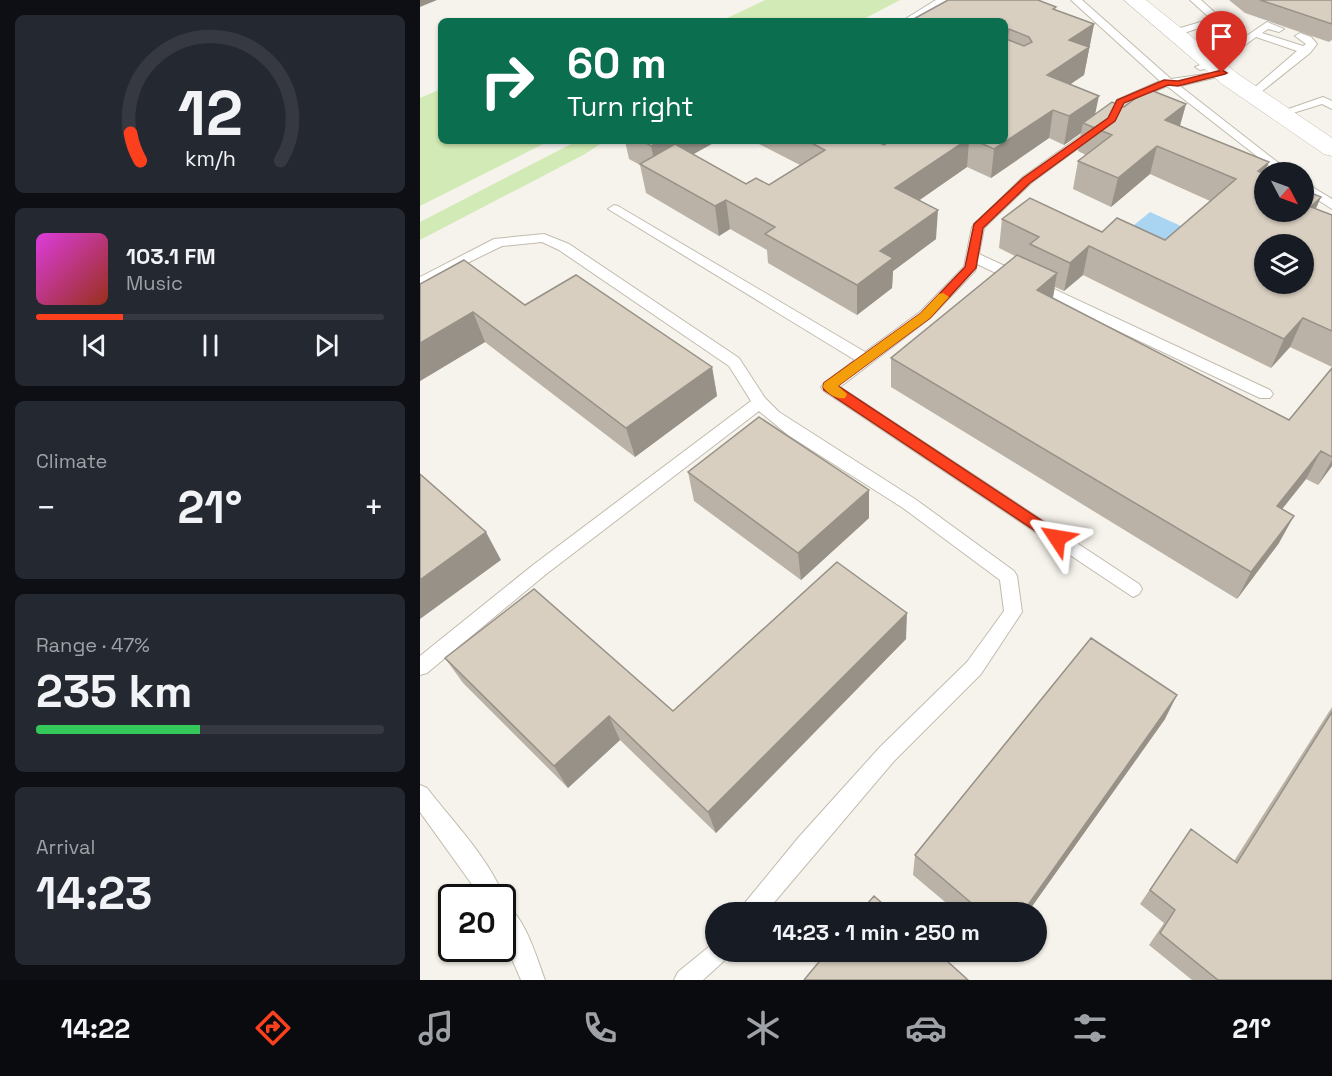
<!DOCTYPE html>
<html lang="en">
<head>
<meta charset="utf-8">
<style>
	body { margin:0; font-family:"Space Grotesk",sans-serif; background:#242831; color:#f1f3f6; height:100vh; display:flex; flex-direction:column; font-size:22px; white-space:nowrap }
	* { box-sizing:border-box; margin:0 }
	p { font-size:20px; color:#9ea1a6 }
	.icon { flex:none; width:33px; height:33px; fill:none; stroke:currentColor; stroke-width:2; stroke-linecap:round; stroke-linejoin:round }
	.map { position:relative; flex:1; overflow:hidden }
	.panel { display:flex; flex-direction:column; gap:15px; padding:15px; background:#0d0f14; width:420px }
	.panel>* { flex:none }
	.guide { position:absolute; left:18px; top:18px; width:570px; height:126px; border-radius:9px; box-shadow:0 2px 4px #0004; background:#0b6e4f; color:#fff; overflow:hidden }
	.needle { width:39px; rotate:131deg }
	.buttons { position:absolute; left:834px; top:162px; display:grid; gap:12px }
	.buttons a { display:grid; place-items:center; width:60px; height:60px; border-radius:50%; background:#171b24; box-shadow:0 2px 4px #0004; font-size:30px }
	.speed { position:absolute; left:18px; top:884px; display:flex; gap:12px; font-size:30px; font-weight:700; text-align:center }
	.speed>* { display:grid; place-content:center; width:78px; height:78px; border-radius:50%; background:#171b24; box-shadow:0 2px 4px #0004; line-height:1 }
	.speed .limit { border:3px solid #111; border-radius:9px; background:#fff; color:#111 }
	.pin { position:absolute; display:grid; place-items:center; width:51px; height:51px; color:#fff; margin:-62px -26px; border-radius:50% 50% 50% 0; rotate:-45deg; box-shadow:0 0 6px #0007 }
	.pin .icon { rotate:45deg }
	.me { position:absolute; width:66px; margin:-33px; rotate:303deg; stroke-linejoin:round; filter:drop-shadow(0 0 4px #0008) }
	.turn { display:flex; align-items:center; gap:21px; height:126px; padding:0 30px; font-size:27px }
	.turn .icon { width:78px; height:78px; stroke-width:2.5 }
	.turn b { display:block; font-size:42px; line-height:51px }
	.big { font-size:45px; font-weight:700; line-height:1.1 }
	.panel .tile { flex:1; display:flex; flex-direction:column; justify-content:center; gap:9px; min-width:0; padding:0 21px; border-radius:9px; background:#242831 }
	.panel .dial { align-items:center; gap:0 }
	.dial svg { height:156px; overflow:visible; fill:none; stroke:#363941; stroke-width:7; stroke-linecap:round; text-anchor:middle }
	.dial text { fill:#f1f3f6; stroke:none }
	.song { display:flex; align-items:center; gap:18px }
	.cover { width:72px; height:72px; border-radius:9px; background:linear-gradient(135deg,hsl(300 70% 55%),hsl(10 70% 35%)) }
	.played { height:6px; border-radius:3px; background:linear-gradient(90deg,#fc3f1d 25%,#363941 25%) }
	.keys { display:flex; justify-content:space-around; direction:ltr }
	.heat { display:flex; justify-content:space-between; align-items:center; font-size:33px; direction:ltr }
	.charge { height:9px; border-radius:4px; background:linear-gradient(90deg,#34c759 47%,#363941 0) }
	.trip { position:absolute; left:285px; top:902px; width:342px; height:60px; border-radius:30px; background:#171b24; box-shadow:0 2px 4px #0004; font-weight:700; line-height:60px; text-align:center }
	.menu { display:flex; height:96px; justify-content:space-around; align-items:center; background:#090b0e; color:#9ea1a6 }
	.menu .icon { width:42px; height:42px }
	.menu .on { color:#fc3f1d }
	.menu b { font-size:27px; color:#f1f3f6 }
	main { display:flex; flex:1; min-height:0 }
	.map>svg:first-child { display:block }
</style>
</head>
<body>
<main>
<section class="panel">
<div class="tile dial"><svg viewBox="0 0 100 80">
<path d="M14 69A42 42 0 1 1 86 69"/>
<path d="M14 69A42 42 0 0 1 9 55" stroke="#fc3f1d"/>
<text x="50" y="56" font-size="32" font-weight="700">12</text>
<text x="50" y="72" font-size="11">km/h</text>
</svg></div>
<div class="tile">
<div class="song"><i class="cover"></i><div><b>103.1 FM</b><p>Music</p></div></div>
<div class="played"></div>
<div class="keys"><svg class="icon" aria-label="previous" viewBox="0 0 24 24"><path d="M18 5L8 12l10 7zM5 5v14"/></svg><svg class="icon" aria-label="pause" viewBox="0 0 24 24"><path d="M8 5v14M16 5v14"/></svg><svg class="icon" aria-label="next" viewBox="0 0 24 24"><path d="M6 5l10 7-10 7zM19 5v14"/></svg></div>
</div>
<div class="tile"><p>Climate</p>
<div class="heat"><a>−</a><b class="big">21°</b><a>+</a></div>
</div>
<div class="tile"><p>Range · 47%</p><b class="big">235 km</b><div class="charge"></div></div>
<div class="tile"><p>Arrival</p><b class="big">14:23</b></div>
</section>
<div class="map">
<svg width="912" height="980" viewBox="0 0 912 980">
	<rect width="100%" height="100%" fill="#f6f3ec"/>
	<!-- green -->
	<path fill="#d2eab5" d="M345,0H480L440,21H301Z
		M21,89V141H129L0,206V98Z
		M157,141H185L165,154L0,240V222Z"/>
	<!-- water -->
	<path fill="#a9d4f2" d="M730,212L761,226L746,240L733,234L721,244L702,235Z"/>
	<g fill="none" stroke-linecap="round" stroke-linejoin="round">
		<defs>
			<path id="service" d="M516,0H528L494,21H482Z
				M651,0H662L751,79L806,71V75L760,86L870,172H857L747,86L705,104L695,121L611,183L564,228L559,254L850,390L853,394L850,398H840L557,264L555,271L510,318L420,387L719,584L722,589L719,594L713,597L404,391L401,387L404,383L435,360L188,209L194,205L198,206L445,352L500,312L544,267L552,227L603,177L687,117L697,100L740,81Z
				M770,0H781L803,20L758,35H750V31L791,19Z
				M847,22L864,29L859,32L848,29L842,33L883,46L886,44L875,36L880,33L891,37L897,44L890,53L836,96H828L827,94L877,51L836,37L796,66L780,70L775,67L788,62Z
				M903,97L912,101V109L902,104L860,117L854,114Z
				M884,182L912,199V209L884,191Z
				M124,234L149,244L319,358L345,398L359,412L495,499L594,571L597,576L602,612L561,674L474,761L346,912H321L324,904L378,838L460,747L547,662L584,611L580,580L483,508L368,435L339,411L125,575L7,673L0,675V656L113,565L331,401L309,366L139,250L122,242L82,246L0,286V277L74,239Z
				M0,785L7,788C33,822 68,857 84,897L82,901V897H61L0,812Z
				M82,903C104,912 117,959 125,980H101L82,936Z
				M296,941V951H309L306,959L283,980H254L258,972Z"/>
			<path id="tertiary" d="M704,0H726L818,74L912,138V156L904,154L802,84Z"/>
		</defs>
		<!-- service casing -->
		<use href="#service" stroke="#c2bbae" stroke-width="2"/>
		<!-- tertiary casing -->
		<use href="#tertiary" stroke="#c2bbae" stroke-width="1"/>
		<!-- service -->
		<use href="#service" fill="#fff" fill-rule="evenodd"/>
		<!-- tertiary -->
		<use href="#tertiary" fill="#fff" fill-rule="evenodd"/>
	</g>
	<!-- wall -->
	<path fill="#bab2a6" d="M809,0H912V40L909,42L825,13Z
		M636,7L635,10L674,24L664,75L650,84L675,114L704,107L766,104L760,126L844,172V212L896,209L912,215V367L870,347L851,368L663,275L644,291L635,287L633,298L869,420L912,368V466L898,485L886,479L862,509L859,543L817,599L471,387V358L595,256L579,248L582,219L745,240L790,201L730,174L691,207L653,189L658,161L666,155L658,151L661,133L644,145L629,138L571,178L547,167L499,200L516,239L473,271L472,288L437,315L348,263L347,250L310,229L299,236L226,193L220,165L209,159L205,141H297L273,154L326,184L349,185L380,165L333,141H456L464,145L470,141H585V21Z
		M0,284L292,367L297,396L215,457L65,342L0,381Z
		M268,472L449,518L381,580L274,501Z
		M486,639L296,833L200,740L148,788L43,683L25,658L253,711Z
		M912,707V980H772L729,945L744,923L720,904L771,829L814,861Z
		M745,719L608,912H537L493,875L495,855Z"/>
	<!-- shaded-wall -->
	<path fill="#979187" d="M0,0H17L0,7Z
		M674,24L664,75L623,103L627,75L649,40Z
		M589,29L586,57V31Z
		M679,96L673,124L663,123L661,133L644,145L649,116Z
		M766,104L758,132L745,120Z
		M633,110L629,138L571,178L574,149Z
		M240,141H297L238,174L237,173L231,146Z
		M545,141H549L547,167L474,218L475,188Z
		M737,146L730,174L691,207L698,178Z
		M849,162L844,174L838,171Z
		M901,197L889,225L891,207Z
		M306,200L310,229L299,236L295,206Z
		M518,210L516,239L473,271L472,288L437,315V285L460,251Z
		M669,246L663,275L644,291L650,263Z
		M637,273L632,302L617,290Z
		M53,312L65,342L0,381V343Z
		M883,318L870,347L851,368L864,339Z
		M292,367L297,396L215,457L206,428Z
		M901,451L886,479L843,533L857,506Z
		M912,460V466L898,485Z
		M449,490V518L381,580L378,553Z
		M874,516L859,543L817,599L831,572Z
		M66,532L81,560L0,619V580Z
		M487,613L486,639L296,833L288,812Z
		M757,695L745,719L608,912H603Z
		M189,716L200,740L148,788L134,766Z"/>
	<!-- building -->
	<path fill="#d8cfc1" stroke="#979187" stroke-width="1.5" fill-rule="evenodd" d="M528,0H618L636,7L633,9L674,24L649,40L669,47L627,75L679,96L649,116L633,110L574,149L556,141H585V21H490ZM589,29L609,37L612,42L604,46L586,39V31Z
		M840,0H912V24Z
		M728,89L766,104L745,120L849,162L838,171L844,174V212H884V190L901,197L891,207L912,215V331L883,318L864,339L669,246L650,263L610,244L619,237L582,219L610,198L682,232L697,218L745,240L816,179L737,146L698,178L658,161L692,135L663,123L692,102L704,107ZM844,244H884V284H844Z
		M223,141H240L231,146Z
		M388,141H456L464,145L470,141H545L475,188L518,210L460,251L473,258L437,285L345,234L355,227L306,200L295,206L220,164L255,144L326,184L336,178L349,185L405,150Z
		M597,255L637,273L617,290L869,420L912,368V457L901,451L857,506L874,516L831,572L471,358Z
		M44,260L105,305L156,275L292,367L206,428L53,312L0,343V284Z
		M339,417L449,490L378,553L268,472Z
		M0,474L66,532L0,580Z
		M417,562L487,613L288,812L189,716L134,766L25,658L114,589L253,711Z
		M671,638L757,695L603,912H562L495,855Z
		M912,712V980H798L740,933L755,910L730,890L771,829L817,863Z
		M454,896L472,912H440Z
		M408,951H516L548,980H384Z"/>
	<!-- route -->
	<path fill="#fc3f1d" stroke="#a42913" stroke-width="1.5" d="M802,70L807,73L805,74L758,86L748,85L704,103L695,121L610,183L563,228L556,268L510,318L418,386L642,534L644,538L642,542H632L404,390L403,387L404,383L501,313L545,267L554,224L603,178L688,118L697,100L744,80L758,81Z"/>
	<!-- slow -->
	<path fill="#f59e0b" d="M523,293L529,297L510,318L418,386L427,394L425,398C417,400 407,393 403,387L404,383L501,313L519,294Z"/>
</svg>
<div class="buttons">
<a><svg class="needle" viewBox="-14 -14 28 28"><path d="M0-13l5 13h-10z" fill="#e53935"/><path d="M0 13l5-13h-10z" fill="#9ea1a6"/></svg></a>
<a><svg class="icon" aria-label="layers" viewBox="0 0 24 24"><path d="M12 4l9 5-9 5-9-5zM3 14l9 5 9-5"/></svg></a>
</div>
<div class="speed"><div class="limit">20</div></div>
<div class="pin" style="left:802px;top:73px;background:#d93025"><svg class="icon" aria-label="arrive" viewBox="0 0 24 24"><path d="M6 21V4h12l-3 4 3 4H6"/></svg></div>
<svg class="me" style="left:637px;top:538px" viewBox="-20 -20 40 40"><path d="M0-17L14 15 0 8-14 15z" fill="#fc3f1d" stroke="#fff" stroke-width="4"/></svg>
<div class="trip">14:23 · 1 min · 250 m</div>
<div class="guide">
<div class="turn"><svg class="icon" aria-label="right" viewBox="0 0 24 24"><path d="M7 20v-9h11M14 6l5 5-5 5"/></svg><div><b>60 m</b>Turn right</div></div>
</div>
</div>
</main>
<nav class="menu">
<b>14:22</b>
<svg class="icon on" aria-label="directions" viewBox="0 0 24 24"><path d="M12 3l9 9-9 9-9-9zM9 14v-3h6M13 9l2 2-2 2"/></svg>
<svg class="icon" aria-label="music" viewBox="0 0 24 24"><path d="M9 18V5l10-2v13"/><circle cx="6" cy="18" r="3"/><circle cx="16" cy="16" r="3"/></svg>
<svg class="icon" aria-label="phone" viewBox="0 0 24 24"><path d="M5 4h4l2 5-3 2q2 4 5 5l2-3 5 2v4C11 20 4 13 5 4z"/></svg>
<svg class="icon" aria-label="climate" viewBox="0 0 24 24"><path d="M12 3v18M4 7l16 10M4 17L20 7"/></svg>
<svg class="icon" aria-label="car" viewBox="0 0 24 24"><path d="M5 17H2v-5l4-1 3-4h7l3 4 3 1v5h-3M9 17h6M6 11h13"/><circle cx="7" cy="17" r="2"/><circle cx="17" cy="17" r="2"/></svg>
<svg class="icon" aria-label="filters" viewBox="0 0 24 24"><path d="M4 7h16M4 17h16"/><circle cx="9" cy="7" r="2"/><circle cx="15" cy="17" r="2"/></svg>
<b>21°</b>
</nav>
</body>
</html>
